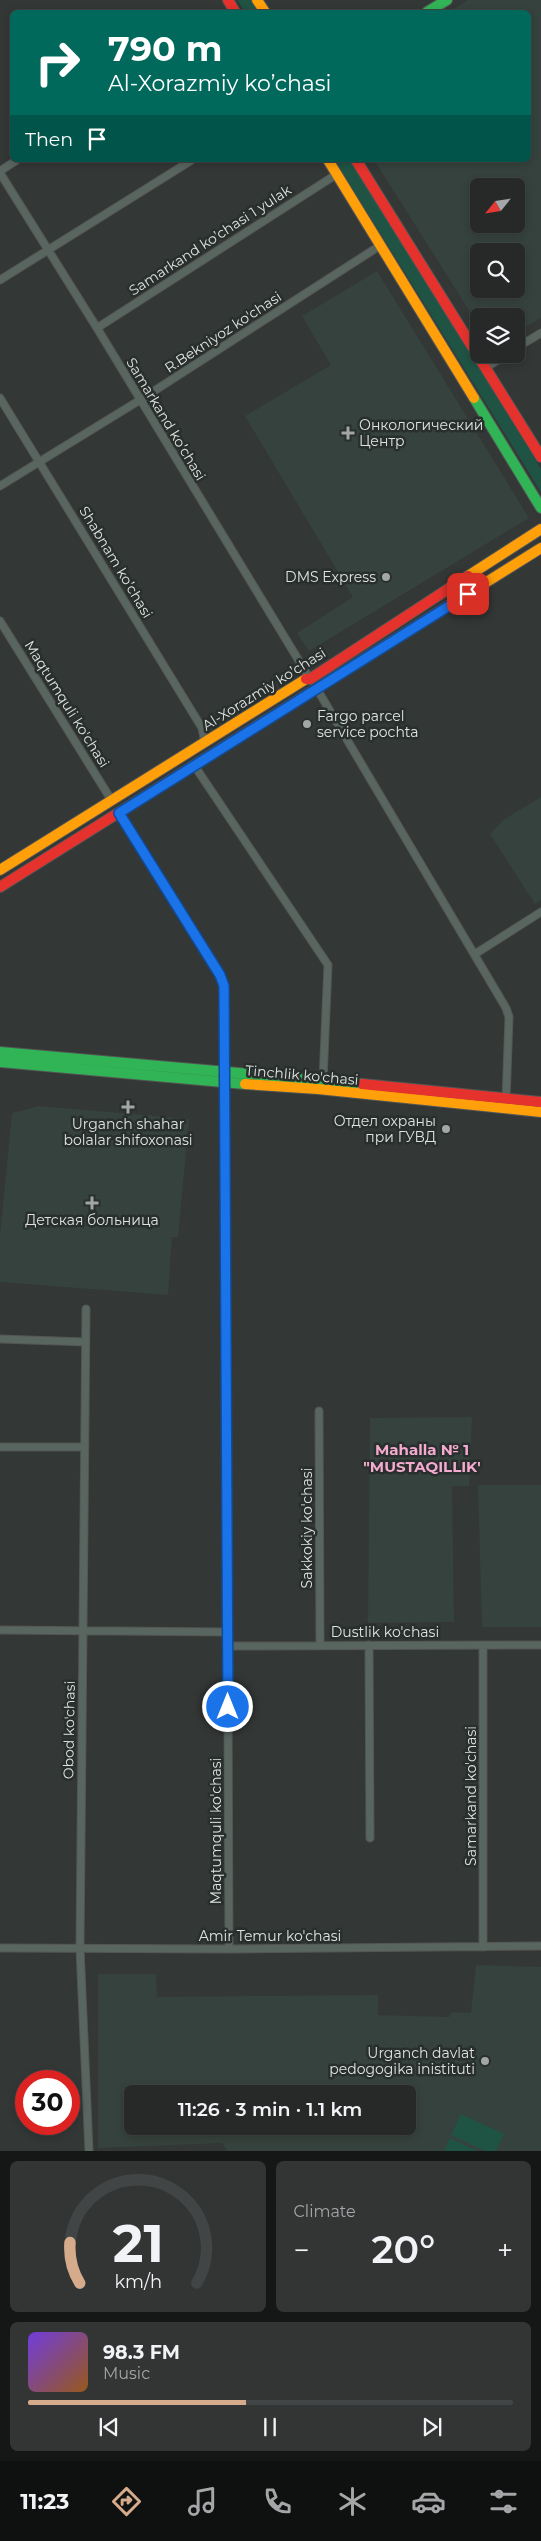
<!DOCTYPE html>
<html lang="en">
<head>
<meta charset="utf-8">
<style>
	body { margin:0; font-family:Montserrat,sans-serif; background:#323534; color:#f1f3f6; height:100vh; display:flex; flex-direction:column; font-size:19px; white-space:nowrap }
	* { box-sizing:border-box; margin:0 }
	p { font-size:16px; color:#a4a6a8 }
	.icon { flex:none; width:28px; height:28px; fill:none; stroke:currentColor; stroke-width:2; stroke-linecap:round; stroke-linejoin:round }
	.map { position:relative; height:2151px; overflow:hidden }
	.sheet { display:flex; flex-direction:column; gap:10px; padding:10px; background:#151716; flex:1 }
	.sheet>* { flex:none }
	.hud { position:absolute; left:10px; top:10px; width:521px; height:152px; border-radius:8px; box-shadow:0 2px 8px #0003,0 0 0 1px #424545; background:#00695c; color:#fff; overflow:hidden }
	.needle { width:32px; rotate:240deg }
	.buttons { position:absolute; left:470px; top:178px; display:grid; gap:10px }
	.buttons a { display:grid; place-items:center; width:55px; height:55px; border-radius:8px; background:#262928; box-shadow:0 2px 8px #0003,0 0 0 1px #424545; font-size:25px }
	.speed { position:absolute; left:15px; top:2070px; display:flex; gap:10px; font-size:25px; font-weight:700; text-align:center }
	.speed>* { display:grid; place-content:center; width:65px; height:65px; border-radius:50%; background:#262928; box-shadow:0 2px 8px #0003,0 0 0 1px #424545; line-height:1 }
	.speed .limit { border:8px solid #d22; background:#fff; color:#111 }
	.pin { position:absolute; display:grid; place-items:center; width:42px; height:42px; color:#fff; margin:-21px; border-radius:10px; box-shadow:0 2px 8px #0006 }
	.me { position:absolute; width:55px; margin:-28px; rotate:0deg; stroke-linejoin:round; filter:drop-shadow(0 0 4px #0008) }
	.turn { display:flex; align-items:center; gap:18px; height:105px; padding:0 15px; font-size:22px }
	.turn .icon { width:65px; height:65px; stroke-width:2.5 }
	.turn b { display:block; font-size:35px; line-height:42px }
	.then { display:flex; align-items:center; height:48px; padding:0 15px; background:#0003; gap:10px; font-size:19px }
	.big { font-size:38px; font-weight:600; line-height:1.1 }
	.sheet .card { flex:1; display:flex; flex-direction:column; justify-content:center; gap:8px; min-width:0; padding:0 18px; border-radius:8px; background:#323534 }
	.sheet .dial { align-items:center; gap:0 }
	.dial svg { height:130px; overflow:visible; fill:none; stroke:#424545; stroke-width:7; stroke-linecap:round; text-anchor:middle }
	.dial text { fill:#f1f3f6; stroke:none }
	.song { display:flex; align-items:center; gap:15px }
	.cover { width:60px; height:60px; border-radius:8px; background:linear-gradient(135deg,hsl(260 70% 55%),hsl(30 70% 35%)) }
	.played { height:5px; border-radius:2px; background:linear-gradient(90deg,#d6ab8b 45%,#424545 45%) }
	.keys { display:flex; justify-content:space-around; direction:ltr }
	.heat { display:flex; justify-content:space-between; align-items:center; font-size:28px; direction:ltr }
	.sheet .tiles { flex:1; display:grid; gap:10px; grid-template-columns:1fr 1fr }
	.card:last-child { grid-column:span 2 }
	.trip { position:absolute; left:124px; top:2085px; width:292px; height:50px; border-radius:8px; background:#262928; box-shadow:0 2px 8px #0003,0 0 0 1px #424545; font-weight:600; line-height:50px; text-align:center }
	.menu { display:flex; height:80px; justify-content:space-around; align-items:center; background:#0f1010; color:#a4a6a8 }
	.menu .icon { width:35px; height:35px }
	.menu .current { color:#d6ab8b }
	.menu b { font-size:22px; color:#f1f3f6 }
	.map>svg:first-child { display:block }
</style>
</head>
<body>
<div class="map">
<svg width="541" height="2151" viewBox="0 0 541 2151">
	<rect width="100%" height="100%" fill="#333735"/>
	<!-- built -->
	<path fill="#36423d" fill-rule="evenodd" d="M468,0H541V318L516,333V316H479V326L374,160H529V12H448ZM516,186V224H479V186ZM516,251V289H479V251Z
		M377,271L529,518L309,651L297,633L353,597L245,416L331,365L302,316Z
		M541,797V900L535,904L490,834L503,820Z
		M39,1106L189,1119L178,1237H172L168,1295L0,1282V1235L12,1113Z
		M472,1417L469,1486H452L454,1622L368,1623L370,1418Z
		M478,1485H541V1627H482Z
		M476,1965L541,1967V2151H227L222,2143L98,2148V1974H156L157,1997L378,1995V2015L449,2017L452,2012L471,2013ZM132,2094H408V2126H132Z"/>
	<!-- green -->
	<path fill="#1f5444" d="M237,0H252L260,12H245Z
		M335,160H351L541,469V492Z
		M461,2114L504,2134L496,2151H485L451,2135Z
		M450,2138L477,2151H444Z"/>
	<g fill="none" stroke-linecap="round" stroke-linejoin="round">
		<defs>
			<path id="street" d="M0,171L17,160
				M0,173L97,328L310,679
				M0,280L192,160
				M97,328L337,174
				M516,348L541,333
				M485,368L508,354
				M0,398L202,728L205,742
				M0,486L140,400L381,245
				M0,621L112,801
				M317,689L506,1008L509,1017L506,1101
				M194,765L328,965L323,1080
				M119,813L220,975L225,992L229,1949
				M475,954L541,912
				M86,1309L80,1948L89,2151
				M0,1339L86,1342
				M319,1411L320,1645
				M0,1447H85
				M0,1630L228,1632
				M369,1645L370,1838
				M228,1646L541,1645
				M483,1947V1645
				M0,1948L229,1949L541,1946"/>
			<path id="fast" d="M427,12L447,0
				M474,398L541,508
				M0,1052L362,1084
				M0,1062L245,1084"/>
			<path id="slow" d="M257,0L265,12
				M328,160L474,398
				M468,576L541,529
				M182,773L541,548
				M0,870L306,679
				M245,1084L318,1089L541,1112"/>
			<path id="jam" d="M228,0L235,12
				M356,160L541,457
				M306,679H310L468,576
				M0,887L182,773
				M362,1084L541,1102"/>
		</defs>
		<!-- street casing -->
		<use href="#street" stroke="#535554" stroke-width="9"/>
		<!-- fast casing -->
		<use href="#fast" stroke="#535554" stroke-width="12"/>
		<!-- slow casing -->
		<use href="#slow" stroke="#535554" stroke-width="12"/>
		<!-- jam casing -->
		<use href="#jam" stroke="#535554" stroke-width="12"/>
		<!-- street -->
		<use href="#street" stroke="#596660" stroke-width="7"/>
		<!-- fast -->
		<use href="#fast" stroke="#30b455" stroke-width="10"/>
		<!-- slow -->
		<use href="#slow" stroke="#ff9f0a" stroke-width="10"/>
		<!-- jam -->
		<use href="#jam" stroke="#e5322d" stroke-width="10"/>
	</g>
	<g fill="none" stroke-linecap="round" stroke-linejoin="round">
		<defs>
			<path id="route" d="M228,1707L224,986L220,975L119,813L468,594"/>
		</defs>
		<!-- route casing -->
		<use href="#route" stroke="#114b97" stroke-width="12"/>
		<!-- route -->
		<use href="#route" stroke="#1a73e8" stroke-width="9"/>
	</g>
	<!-- markers -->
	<g fill="#a2a7a5" stroke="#282f2c" stroke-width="2">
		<path d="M345.5 425.5h5v5h5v5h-5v5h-5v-5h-5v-5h5z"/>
		<circle cx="386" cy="577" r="5"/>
		<circle cx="307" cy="724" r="5"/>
		<path d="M125.5 1099.5h5v5h5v5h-5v5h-5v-5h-5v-5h5z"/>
		<circle cx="446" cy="1129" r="5"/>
		<path d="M89.5 1195.5h5v5h5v5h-5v5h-5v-5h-5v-5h5z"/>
		<circle cx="485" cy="2061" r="5"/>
	</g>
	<g text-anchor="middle" stroke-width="5" stroke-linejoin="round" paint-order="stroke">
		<!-- street labels -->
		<g font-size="14" fill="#dee3e1" stroke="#282f2c">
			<text transform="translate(210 240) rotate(-33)" y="5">Samarkand ko’chasi 1 yulak</text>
			<text transform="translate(223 332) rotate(-33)" y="5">R.Bekniyoz ko'chasi</text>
			<text transform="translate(166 419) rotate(59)" y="5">Samarkand ko’chasi</text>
			<text transform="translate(116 562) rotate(59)" y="5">Shabnam ko’chasi</text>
			<text transform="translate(264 689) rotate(-32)" y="5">Al-Xorazmiy ko’chasi</text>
			<text transform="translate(67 704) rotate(58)" y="5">Maqtumquli ko'chasi</text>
			<text transform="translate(302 1075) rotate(5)" y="5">Tinchlik ko'chasi</text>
			<text transform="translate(307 1528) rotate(-90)" y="5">Sakkokiy ko'chasi</text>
			<text x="385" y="1637">Dustlik ko'chasi</text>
			<text transform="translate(69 1730) rotate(-89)" y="5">Obod ko'chasi</text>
			<text transform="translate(471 1796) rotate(-90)" y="5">Samarkand ko'chasi</text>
			<text transform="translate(216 1831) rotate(-90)" y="5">Maqtumquli ko'chasi</text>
			<text x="270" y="1941">Amir Temur ko'chasi</text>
		</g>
		<!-- poi labels -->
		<g font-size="14" fill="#dee3e1" stroke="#282f2c" text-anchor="end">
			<text x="359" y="430" text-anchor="start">Онкологический<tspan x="359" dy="16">Центр</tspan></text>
			<text x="376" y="582">DMS Express</text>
			<text x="317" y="721" text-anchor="start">Fargo parcel<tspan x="317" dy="16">service pochta</tspan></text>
			<text x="436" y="1126">Отдел охраны<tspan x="436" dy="16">при ГУВД</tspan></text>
			<text x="128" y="1129" text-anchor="middle">Urganch shahar<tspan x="128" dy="16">bolalar shifoxonasi</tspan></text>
			<text x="92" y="1225" text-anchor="middle">Детская больница</text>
			<text x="475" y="2058">Urganch davlat<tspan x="475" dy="16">pedogogika inistituti</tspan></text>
		</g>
		<!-- neighbourhood labels -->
		<g font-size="15" font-weight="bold" fill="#f5aad0" stroke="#282f2c">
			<text x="422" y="1455">Mahalla № 1<tspan x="422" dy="17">"MUSTAQILLIK'</tspan></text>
		</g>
	</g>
</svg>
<div class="buttons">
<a><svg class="needle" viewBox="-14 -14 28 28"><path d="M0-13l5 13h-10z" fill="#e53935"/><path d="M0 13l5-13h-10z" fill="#a4a6a8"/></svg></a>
<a><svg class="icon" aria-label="search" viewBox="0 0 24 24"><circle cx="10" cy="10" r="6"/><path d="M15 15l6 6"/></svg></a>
<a><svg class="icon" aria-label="layers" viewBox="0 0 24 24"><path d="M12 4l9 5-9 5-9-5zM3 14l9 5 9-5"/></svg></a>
</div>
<div class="speed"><div class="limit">30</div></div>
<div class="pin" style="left:468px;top:594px;background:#d93025"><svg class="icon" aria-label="arrive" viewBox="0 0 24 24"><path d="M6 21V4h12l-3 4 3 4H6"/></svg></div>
<svg class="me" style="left:228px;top:1707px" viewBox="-20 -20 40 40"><circle r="17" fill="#1a73e8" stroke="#fff" stroke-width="3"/><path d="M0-11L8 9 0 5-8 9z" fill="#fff"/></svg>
<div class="trip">11:26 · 3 min · 1.1 km</div>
<div class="hud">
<div class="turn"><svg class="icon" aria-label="right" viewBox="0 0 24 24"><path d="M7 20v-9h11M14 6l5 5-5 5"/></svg><div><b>790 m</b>Al-Xorazmiy ko’chasi</div></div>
<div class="then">Then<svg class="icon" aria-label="arrive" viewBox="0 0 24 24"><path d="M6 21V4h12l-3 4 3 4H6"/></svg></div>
</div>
</div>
<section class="sheet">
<div class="tiles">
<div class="card dial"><svg viewBox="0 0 100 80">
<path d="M14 69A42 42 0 1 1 86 69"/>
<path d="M14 69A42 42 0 0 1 8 44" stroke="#d6ab8b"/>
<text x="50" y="56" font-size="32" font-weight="700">21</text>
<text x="50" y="72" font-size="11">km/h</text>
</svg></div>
<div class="card"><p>Climate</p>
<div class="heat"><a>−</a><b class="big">20°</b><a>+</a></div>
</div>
<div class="card">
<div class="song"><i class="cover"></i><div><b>98.3 FM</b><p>Music</p></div></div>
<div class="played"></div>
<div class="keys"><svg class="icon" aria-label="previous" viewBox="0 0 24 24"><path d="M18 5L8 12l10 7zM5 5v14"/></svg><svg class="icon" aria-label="pause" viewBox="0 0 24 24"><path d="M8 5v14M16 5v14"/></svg><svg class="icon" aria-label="next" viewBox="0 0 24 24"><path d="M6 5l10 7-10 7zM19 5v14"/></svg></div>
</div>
</div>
</section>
<nav class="menu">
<b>11:23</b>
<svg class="icon current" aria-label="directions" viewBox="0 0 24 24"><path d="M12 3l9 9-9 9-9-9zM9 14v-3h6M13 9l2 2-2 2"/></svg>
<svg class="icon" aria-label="music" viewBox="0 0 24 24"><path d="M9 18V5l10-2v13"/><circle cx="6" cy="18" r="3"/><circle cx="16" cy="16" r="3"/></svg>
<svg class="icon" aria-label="phone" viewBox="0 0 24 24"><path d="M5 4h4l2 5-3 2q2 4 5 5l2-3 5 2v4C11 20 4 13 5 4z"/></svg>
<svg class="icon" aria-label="climate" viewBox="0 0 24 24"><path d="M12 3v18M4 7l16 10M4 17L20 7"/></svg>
<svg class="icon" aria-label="car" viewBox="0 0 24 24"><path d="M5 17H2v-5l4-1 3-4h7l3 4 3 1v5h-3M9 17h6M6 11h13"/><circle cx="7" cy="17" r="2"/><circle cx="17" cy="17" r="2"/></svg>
<svg class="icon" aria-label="filters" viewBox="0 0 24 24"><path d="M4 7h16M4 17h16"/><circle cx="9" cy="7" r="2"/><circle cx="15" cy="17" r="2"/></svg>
</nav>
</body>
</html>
